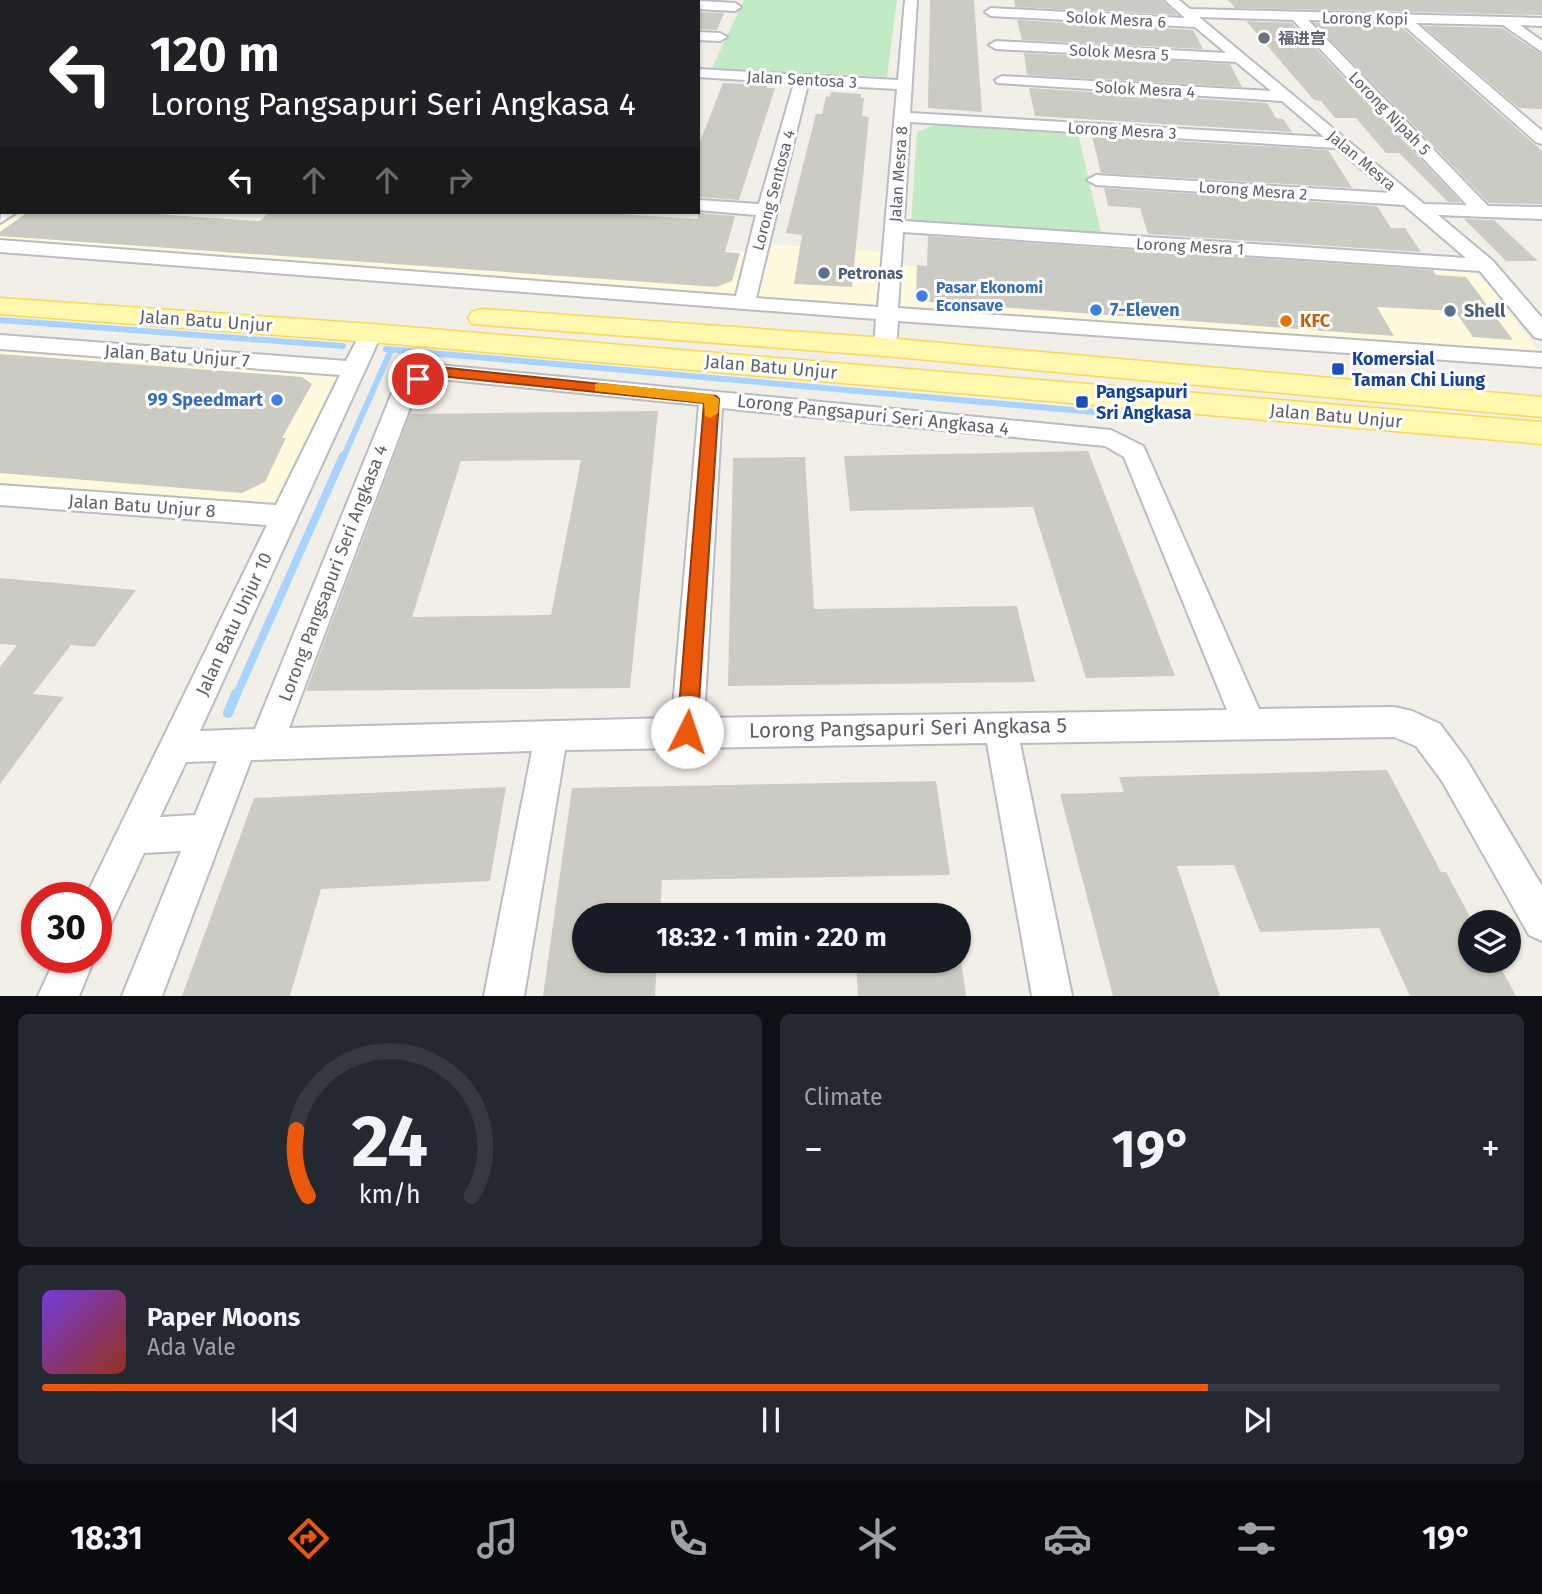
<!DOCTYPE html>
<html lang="en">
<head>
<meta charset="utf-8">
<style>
	body { margin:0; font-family:"Fira Sans","Noto Sans SC",sans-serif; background:#242831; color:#f1f3f6; height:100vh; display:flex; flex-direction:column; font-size:26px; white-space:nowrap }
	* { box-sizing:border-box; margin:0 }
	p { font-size:23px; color:#9ea1a6 }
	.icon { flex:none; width:38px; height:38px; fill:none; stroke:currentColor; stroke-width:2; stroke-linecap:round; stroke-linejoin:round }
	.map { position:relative; height:996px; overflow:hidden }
	.sheet { display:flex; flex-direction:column; gap:18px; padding:18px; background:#0d0f14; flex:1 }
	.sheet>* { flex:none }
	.hud { position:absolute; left:0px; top:0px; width:700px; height:214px; box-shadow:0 2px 5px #0004; background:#202124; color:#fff; overflow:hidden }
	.buttons { position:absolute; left:1458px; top:910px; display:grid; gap:14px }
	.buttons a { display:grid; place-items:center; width:63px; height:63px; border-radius:50%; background:#171b24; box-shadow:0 2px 5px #0004; font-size:35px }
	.speed { position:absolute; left:21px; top:882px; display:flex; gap:14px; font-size:35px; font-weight:700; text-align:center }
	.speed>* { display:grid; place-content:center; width:91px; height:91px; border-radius:50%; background:#171b24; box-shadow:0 2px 5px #0004; line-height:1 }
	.speed .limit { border:10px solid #d22; background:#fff; color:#111 }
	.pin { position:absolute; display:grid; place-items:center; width:60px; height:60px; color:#fff; margin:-30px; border:4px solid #fff; border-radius:50%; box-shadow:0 2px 7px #0007 }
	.me { position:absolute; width:77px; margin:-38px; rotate:4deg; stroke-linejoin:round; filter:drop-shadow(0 0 5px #0008) }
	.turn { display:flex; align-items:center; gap:24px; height:147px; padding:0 35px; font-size:32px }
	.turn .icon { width:91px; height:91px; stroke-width:2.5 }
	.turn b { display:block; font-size:49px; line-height:60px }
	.lanes { display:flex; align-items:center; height:66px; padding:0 35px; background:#0003; justify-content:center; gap:35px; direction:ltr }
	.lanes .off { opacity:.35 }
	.big { font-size:52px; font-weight:700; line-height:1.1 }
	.sheet .tile { flex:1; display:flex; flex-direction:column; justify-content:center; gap:10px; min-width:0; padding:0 24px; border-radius:10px; background:#242831 }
	.sheet .dial { align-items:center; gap:0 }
	.dial svg { height:182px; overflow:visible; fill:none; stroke:#363941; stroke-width:7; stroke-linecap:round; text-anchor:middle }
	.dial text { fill:#f1f3f6; stroke:none }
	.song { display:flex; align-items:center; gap:21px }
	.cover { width:84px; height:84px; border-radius:10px; background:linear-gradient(135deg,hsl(260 70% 55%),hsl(10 70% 35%)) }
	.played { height:7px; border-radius:4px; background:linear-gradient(90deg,#ea580c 80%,#363941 80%) }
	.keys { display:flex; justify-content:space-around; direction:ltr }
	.heat { display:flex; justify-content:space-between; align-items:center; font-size:38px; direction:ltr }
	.sheet .tiles { flex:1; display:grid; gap:18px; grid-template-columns:1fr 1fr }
	.tile:last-child { grid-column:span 2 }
	.trip { position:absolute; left:572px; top:903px; width:399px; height:70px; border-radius:35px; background:#171b24; box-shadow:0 2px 5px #0004; font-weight:700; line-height:70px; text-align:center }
	.dock { display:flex; height:112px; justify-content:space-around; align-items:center; background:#090b0e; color:#9ea1a6 }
	.dock .icon { width:49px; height:49px }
	.dock .selected { color:#ea580c }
	.dock b { font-size:32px; color:#f1f3f6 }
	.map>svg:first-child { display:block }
</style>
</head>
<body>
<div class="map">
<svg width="1542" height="996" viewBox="0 0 1542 996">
	<rect width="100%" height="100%" fill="#f1efe7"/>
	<!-- commercial -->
	<path fill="#fffade" d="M0,0H292L2,2L0,202Z
		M13,212H130L762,253L765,244L884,252L883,264L1383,298L1360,260L1473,269L1490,286L1542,356L0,243V222Z
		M0,347L344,374L280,509L0,485Z"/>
	<!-- green -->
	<path fill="#c2eac5" d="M744,0H897L887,77L712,68Z
		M935,125L1078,134L1102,236L911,223L917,132Z"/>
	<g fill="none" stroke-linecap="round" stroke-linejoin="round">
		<!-- stream-far2 -->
		<path stroke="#a9d3ff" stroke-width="6" d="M0,320L343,346
			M386,349L1140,416
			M343,458L391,350"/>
		<!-- stream-far1 -->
		<path stroke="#a9d3ff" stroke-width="8" d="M236,696L343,456"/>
		<!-- stream -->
		<path stroke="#a9d3ff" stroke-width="10" d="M228,713L236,694"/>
	</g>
	<!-- building -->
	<path fill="#cccbc3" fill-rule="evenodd" d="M930,0H974L982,112L928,108Z
		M1014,0H1162L1178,15L1015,7Z
		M1228,0H1542V15L1235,8Z
		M698,12L724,13L717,30L698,29Z
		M1017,20L1193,30L1203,49L1022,40Z
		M1246,21L1292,23L1461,202H1448L1399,153H1386L1356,118H1335L1321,101L1314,100Z
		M1314,23L1399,25L1542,151V204L1489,203Z
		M1423,26L1502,28L1542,55V109L1519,108Z
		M1024,53L1230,64L1242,87L1027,75Z
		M723,83L768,85L767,88H775L739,200L698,197V147Z
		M1029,88L1267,103L1276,118L1283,119L1292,132L1035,116Z
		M831,92L861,94V98H864L862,116L869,117L852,287L794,284L802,235L786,233L816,114H822L826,96L830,97Z
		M1092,136L1328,150L1352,188L1101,173Z
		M1104,188L1377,206L1391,228H1405L1421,252L1148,234L1140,208L1108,206Z
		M28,212H124L260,221L269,212H583L698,219V213L735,216L725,252L740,253L732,281L716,287L0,236V232Z
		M1464,219L1494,220L1538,261H1506Z
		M928,236L1433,270L1436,275L1466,277L1513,340L1473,337L1455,311L1377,307L1394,336L930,302L916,295L917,265L927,266Z
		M0,354L302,377L312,384L282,438H286L265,482L242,493L0,473Z
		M658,411L630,688L306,691L410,414ZM581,460L551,615L412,617L461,461Z
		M1088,451L1175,676L1086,678L1033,507L850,511L844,456Z
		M805,457L814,609L1017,606L1035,682L728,686L733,458Z
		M0,578L136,590L94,647L71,645L33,694L64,697L0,784V667L17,645L0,644Z
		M1387,770L1441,872H1446L1470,917V961H1497L1516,996H1410L1379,928L1260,932L1234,865L1177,866L1220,996H1113L1060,794L1124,792L1119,777Z
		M936,781L950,875L662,880L660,915H584V961H657L655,996H543L572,788Z
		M506,787L490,881L321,889L290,996H182L254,798Z
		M856,961H961L966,996H858Z"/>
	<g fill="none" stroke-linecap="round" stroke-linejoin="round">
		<defs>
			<path id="minor" d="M45,0H60L44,2Z
				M164,0H178L163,2Z
				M272,0H286L271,2Z
				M295,0H309L294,2Z
				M319,0H332L318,2Z
				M436,0H449L435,2Z
				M582,0H630L631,2H583Z
				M905,0H917L910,113L1324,137L1282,101L997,83L995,80L1002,76L1271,91L1236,62L996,49L989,45L996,41L1226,53L1195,27L991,16L985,12L991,8L1185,18L1165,0H1179L1190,9L1542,18V26L1520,25L1542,41V52L1503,25L1416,23L1542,131V144L1536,142L1400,22L1308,20L1488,206L1542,207V219L1438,215L1493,261L1542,318V339L1534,337L1480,271L903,232L898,308L1542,353V367L898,321L896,347L893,352H877L874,347L876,319L0,252V240L736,296L756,215L698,210V200L759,204L794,83L698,77V69L898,80ZM1199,17L1293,20L1467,205L1424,204ZM808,84L897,89L878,307L756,298ZM910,122L1336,148L1390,193L1096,175L1087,180L1096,185L1404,205L1466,258L904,221Z
				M698,1L735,3L741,7L735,11L698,9V2H696Z
				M2,23V32H0V24Z
				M698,32L720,33L727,37L720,41L698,40Z
				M0,81H2V89H0Z
				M0,149H2V159H0Z
				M2,208V212H17L0,223Z
				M371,326L379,328L382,333L200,731L255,729L394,388L410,374L439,365L1111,430L1143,446L1146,452L1259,709L1394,707L1412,711L1440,724L1466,759L1542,886V941L1529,935L1442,781L1416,746L1394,737L1020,743L1072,996H1032L987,743L565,750L524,996H484L532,751L251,760L162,996H122L181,851L144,853L109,928L96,934V898H85L267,525L0,505V485L276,505L340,375L0,349V335L346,361L363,328ZM440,379L699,405L672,718L289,728L416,392L426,384ZM722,408L1105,446L1124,457L1227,710L704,718ZM217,761L195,815L160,817L186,762Z
				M56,957H95L79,996H38Z"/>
			<path id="major" d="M0,298L371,324L1542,422V444L371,342L0,314Z
				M482,309L885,338L1542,397V417L885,356L472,324L468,318L472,312Z"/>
		</defs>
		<!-- minor casing -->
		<use href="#minor" stroke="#b9bcc1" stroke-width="4"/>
		<!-- major casing -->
		<use href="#major" stroke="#fad856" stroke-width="3"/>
		<!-- minor -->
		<use href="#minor" fill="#fff" fill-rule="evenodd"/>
		<!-- major -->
		<use href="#major" fill="#fff8ae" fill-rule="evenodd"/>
	</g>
	<!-- route -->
	<path fill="#ea580c" stroke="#983908" stroke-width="2" d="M439,367L716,396L719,399L697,732L694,739L687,741L680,739L677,732L704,403L440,376L418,384L411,379L413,376Z"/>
	<!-- slow -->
	<path fill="#f59e0b" d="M600,383L711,394L719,399L718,413L710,418L705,416L704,403L595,391V384Z"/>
	<!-- markers -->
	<circle fill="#6b7280" stroke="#fff" stroke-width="2.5" cx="1264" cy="38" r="7"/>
	<g fill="#5c6f8a" stroke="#fff" stroke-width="2.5">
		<circle cx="824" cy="273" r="7"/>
		<circle cx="1450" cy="311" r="7"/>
	</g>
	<g fill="#3f7fe0" stroke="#fff" stroke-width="2.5">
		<circle cx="922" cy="296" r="7"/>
		<circle cx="1096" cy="310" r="7"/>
		<circle cx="277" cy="400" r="7"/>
	</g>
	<circle fill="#e8710a" stroke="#fff" stroke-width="2.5" cx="1286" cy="321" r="7"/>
	<g fill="#1a4fb4" stroke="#fff" stroke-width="2.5">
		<rect x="1331" y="362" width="14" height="14" rx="3.5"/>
		<rect x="1075" y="395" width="14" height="14" rx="3.5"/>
	</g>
	<g text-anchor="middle" stroke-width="6" stroke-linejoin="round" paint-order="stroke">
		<!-- far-street labels -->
		<g font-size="16" fill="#5e6268" stroke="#fff">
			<text transform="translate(1365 18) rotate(1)" y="6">Lorong Kopi</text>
			<text transform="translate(1116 19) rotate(3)" y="6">Solok Mesra 6</text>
			<text transform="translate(1119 52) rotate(3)" y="6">Solok Mesra 5</text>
			<text transform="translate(802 79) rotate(3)" y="6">Jalan Sentosa 3</text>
			<text transform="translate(1145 89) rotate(3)" y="6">Solok Mesra 4</text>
			<text transform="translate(1390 113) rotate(46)" y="6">Lorong Nipah 5</text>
			<text transform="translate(1122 130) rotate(3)" y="6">Lorong Mesra 3</text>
			<text transform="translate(1362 160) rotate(40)" y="6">Jalan Mesra</text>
			<text transform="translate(898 174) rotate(-86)" y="6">Jalan Mesra 8</text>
			<text transform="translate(773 190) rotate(-75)" y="6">Lorong Sentosa 4</text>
			<text transform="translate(1253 190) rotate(4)" y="6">Lorong Mesra 2</text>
			<text transform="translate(1190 246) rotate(3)" y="6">Lorong Mesra 1</text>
		</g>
		<!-- far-worship labels -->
		<g font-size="16" font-weight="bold" fill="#5b616d" stroke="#fff" text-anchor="start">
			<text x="1278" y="44">福进宫</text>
		</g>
		<!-- far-service labels -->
		<g font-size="16" font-weight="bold" fill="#4e5e75" stroke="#fff" text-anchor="start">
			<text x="838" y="279">Petronas</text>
		</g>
		<!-- far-shop labels -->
		<g font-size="16" font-weight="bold" fill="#366cbe" stroke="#fff" text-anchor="start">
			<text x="936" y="293">Pasar Ekonomi<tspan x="936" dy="18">Econsave</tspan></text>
		</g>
		<!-- shop labels -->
		<g font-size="18" font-weight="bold" fill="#366cbe" stroke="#fff" text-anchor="start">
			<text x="1110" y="316">7-Eleven</text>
			<text x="263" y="406" text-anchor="end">99 Speedmart</text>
		</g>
		<!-- service labels -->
		<g font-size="18" font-weight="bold" fill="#4e5e75" stroke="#fff" text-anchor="start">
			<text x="1464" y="317">Shell</text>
		</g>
		<!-- street labels -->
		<g font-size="18" fill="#5e6268" stroke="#fff">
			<text transform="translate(206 321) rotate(4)" y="6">Jalan Batu Unjur</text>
			<text transform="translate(177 356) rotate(4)" y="6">Jalan Batu Unjur 7</text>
			<text transform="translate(771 367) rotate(5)" y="6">Jalan Batu Unjur</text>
			<text transform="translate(873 415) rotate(6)" y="6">Lorong Pangsapuri Seri Angkasa 4</text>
			<text transform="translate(1336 416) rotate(5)" y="6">Jalan Batu Unjur</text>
			<text transform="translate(142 506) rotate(4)" y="6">Jalan Batu Unjur 8</text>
			<text transform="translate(333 573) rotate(-69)" y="6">Lorong Pangsapuri Seri Angkasa 4</text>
			<text transform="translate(234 624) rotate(-65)" y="6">Jalan Batu Unjur 10</text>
		</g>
		<!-- food labels -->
		<g font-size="18" font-weight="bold" fill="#c56008" stroke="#fff" text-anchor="start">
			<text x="1300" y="327">KFC</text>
		</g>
		<!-- transit labels -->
		<g font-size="18" font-weight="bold" fill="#164399" stroke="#fff" text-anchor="start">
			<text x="1352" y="365">Komersial<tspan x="1352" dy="21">Taman Chi Liung</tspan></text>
			<text x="1096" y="398">Pangsapuri<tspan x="1096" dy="21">Sri Angkasa</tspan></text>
		</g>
		<!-- near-street labels -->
		<g font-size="21" fill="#5e6268" stroke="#fff">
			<text transform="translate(908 728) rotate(-1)" y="7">Lorong Pangsapuri Seri Angkasa 5</text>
		</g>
	</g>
</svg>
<div class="buttons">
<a><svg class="icon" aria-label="layers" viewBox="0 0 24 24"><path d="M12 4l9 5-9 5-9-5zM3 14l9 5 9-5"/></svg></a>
</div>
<div class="speed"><div class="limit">30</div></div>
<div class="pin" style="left:418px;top:379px;background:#d93025"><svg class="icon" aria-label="arrive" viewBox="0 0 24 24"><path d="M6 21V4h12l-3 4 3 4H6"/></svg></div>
<svg class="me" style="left:687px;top:732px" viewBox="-20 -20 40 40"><circle r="19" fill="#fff"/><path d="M0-13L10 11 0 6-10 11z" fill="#ea580c"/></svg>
<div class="trip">18:32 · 1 min · 220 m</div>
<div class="hud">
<div class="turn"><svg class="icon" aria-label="left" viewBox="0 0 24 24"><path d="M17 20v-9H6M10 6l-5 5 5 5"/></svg><div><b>120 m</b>Lorong Pangsapuri Seri Angkasa 4</div></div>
<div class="lanes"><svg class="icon" aria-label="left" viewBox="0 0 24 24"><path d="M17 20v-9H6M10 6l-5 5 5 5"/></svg><svg class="icon off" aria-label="ahead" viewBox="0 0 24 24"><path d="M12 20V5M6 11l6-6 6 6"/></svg><svg class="icon off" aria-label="ahead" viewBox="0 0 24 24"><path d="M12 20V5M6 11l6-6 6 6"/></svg><svg class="icon off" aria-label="right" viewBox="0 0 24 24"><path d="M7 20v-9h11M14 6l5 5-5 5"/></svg></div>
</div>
</div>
<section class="sheet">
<div class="tiles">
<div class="tile dial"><svg viewBox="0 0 100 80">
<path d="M14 69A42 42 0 1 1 86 69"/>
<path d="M14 69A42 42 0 0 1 9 40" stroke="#ea580c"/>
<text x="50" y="56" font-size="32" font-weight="700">24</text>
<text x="50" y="72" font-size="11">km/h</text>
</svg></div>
<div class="tile"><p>Climate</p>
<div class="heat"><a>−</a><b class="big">19°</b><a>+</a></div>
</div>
<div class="tile">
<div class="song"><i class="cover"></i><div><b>Paper Moons</b><p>Ada Vale</p></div></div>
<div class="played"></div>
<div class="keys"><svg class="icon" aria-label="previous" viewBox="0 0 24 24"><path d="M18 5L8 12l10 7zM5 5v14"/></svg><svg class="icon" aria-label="pause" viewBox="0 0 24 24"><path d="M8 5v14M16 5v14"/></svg><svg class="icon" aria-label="next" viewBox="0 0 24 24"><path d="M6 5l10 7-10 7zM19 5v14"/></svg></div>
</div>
</div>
</section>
<nav class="dock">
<b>18:31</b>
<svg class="icon selected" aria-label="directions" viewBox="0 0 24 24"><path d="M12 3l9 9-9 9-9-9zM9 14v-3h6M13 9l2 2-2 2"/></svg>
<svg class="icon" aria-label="music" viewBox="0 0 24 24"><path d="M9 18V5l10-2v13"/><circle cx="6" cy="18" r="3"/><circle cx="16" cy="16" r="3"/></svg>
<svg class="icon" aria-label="phone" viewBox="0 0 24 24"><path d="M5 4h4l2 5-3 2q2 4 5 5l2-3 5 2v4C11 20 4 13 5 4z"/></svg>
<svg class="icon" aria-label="climate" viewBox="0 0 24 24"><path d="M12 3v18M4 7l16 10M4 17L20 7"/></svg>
<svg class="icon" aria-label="car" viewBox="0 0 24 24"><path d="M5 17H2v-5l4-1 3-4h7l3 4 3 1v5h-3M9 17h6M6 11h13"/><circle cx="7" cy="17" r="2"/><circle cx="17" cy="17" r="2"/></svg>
<svg class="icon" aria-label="filters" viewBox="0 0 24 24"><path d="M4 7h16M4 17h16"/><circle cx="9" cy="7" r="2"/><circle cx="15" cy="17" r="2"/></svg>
<b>19°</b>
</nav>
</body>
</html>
